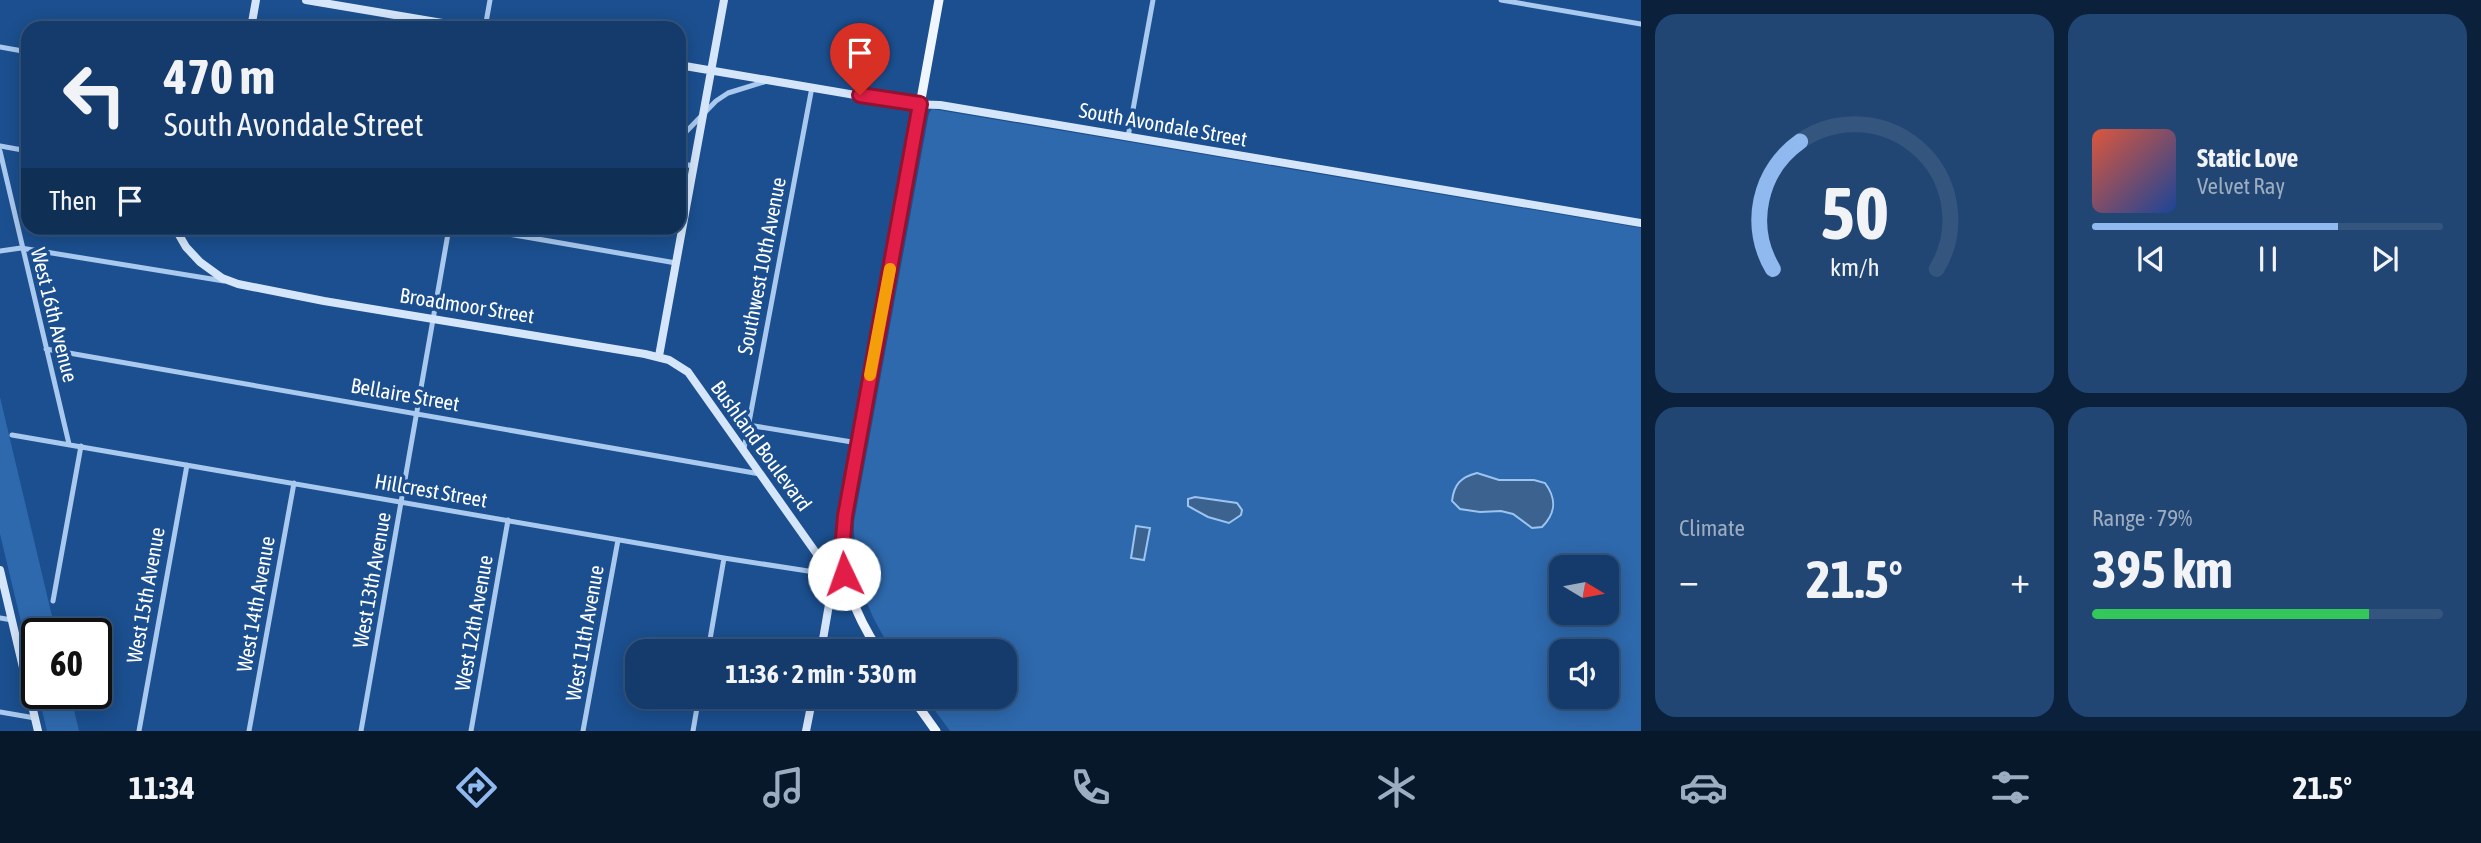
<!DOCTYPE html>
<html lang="en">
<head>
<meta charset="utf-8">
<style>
	body { margin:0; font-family:"Asap Condensed",sans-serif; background:#214673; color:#f1f3f6; height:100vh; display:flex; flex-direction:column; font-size:26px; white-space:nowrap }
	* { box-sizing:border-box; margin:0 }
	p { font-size:23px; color:#9dadc1 }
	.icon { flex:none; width:38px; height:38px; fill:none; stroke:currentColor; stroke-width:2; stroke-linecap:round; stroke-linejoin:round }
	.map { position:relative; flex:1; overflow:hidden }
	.panel { display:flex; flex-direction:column; gap:14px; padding:14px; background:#0b203b; width:840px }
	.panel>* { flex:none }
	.guide { position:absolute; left:21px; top:21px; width:665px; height:214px; border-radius:21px; box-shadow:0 4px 18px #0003,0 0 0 2px #33557e; background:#143b6b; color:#f1f3f6; overflow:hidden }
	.needle { width:46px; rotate:100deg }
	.tools { position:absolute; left:1549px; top:555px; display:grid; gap:14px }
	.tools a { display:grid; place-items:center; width:70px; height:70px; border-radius:14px; background:#143b6b; box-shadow:0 4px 18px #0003,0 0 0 2px #33557e; font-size:35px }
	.speed { position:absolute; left:21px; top:618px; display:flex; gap:14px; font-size:35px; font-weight:700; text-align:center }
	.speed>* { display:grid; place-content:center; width:91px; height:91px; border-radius:50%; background:#143b6b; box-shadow:0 4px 18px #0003,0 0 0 2px #33557e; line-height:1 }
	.speed .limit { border:4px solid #111; border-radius:10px; background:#fff; color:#111 }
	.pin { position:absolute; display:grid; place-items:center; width:60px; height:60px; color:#fff; margin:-72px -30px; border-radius:50% 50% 50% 0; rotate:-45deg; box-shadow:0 0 7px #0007 }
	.pin .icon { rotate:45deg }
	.me { position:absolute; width:77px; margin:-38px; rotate:357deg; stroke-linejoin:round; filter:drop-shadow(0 0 5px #0008) }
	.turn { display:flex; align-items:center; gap:24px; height:147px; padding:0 28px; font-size:32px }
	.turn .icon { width:91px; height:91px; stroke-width:2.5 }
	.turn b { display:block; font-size:49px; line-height:60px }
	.then { display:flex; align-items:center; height:66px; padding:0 28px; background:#0003; gap:14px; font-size:26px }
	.big { font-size:52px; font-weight:700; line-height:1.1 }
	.panel .card { flex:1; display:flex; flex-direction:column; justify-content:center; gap:10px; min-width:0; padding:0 24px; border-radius:21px; background:#214673 }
	.panel .dial { align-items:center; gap:0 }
	.dial svg { height:182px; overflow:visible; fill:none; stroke:#33557e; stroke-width:7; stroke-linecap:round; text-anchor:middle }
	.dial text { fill:#f1f3f6; stroke:none }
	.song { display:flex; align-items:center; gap:21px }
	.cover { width:84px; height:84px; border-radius:10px; background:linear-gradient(135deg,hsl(10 70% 55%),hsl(220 70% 35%)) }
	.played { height:7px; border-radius:4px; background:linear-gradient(90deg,#90b9f0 70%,#33557e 70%) }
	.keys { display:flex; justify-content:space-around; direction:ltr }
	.heat { display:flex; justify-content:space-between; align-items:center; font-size:38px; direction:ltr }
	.charge { height:10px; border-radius:5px; background:linear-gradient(90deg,#34c759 79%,#33557e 0) }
	.panel .tiles { flex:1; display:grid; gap:14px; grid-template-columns:repeat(2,1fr) }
	.trip { position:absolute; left:625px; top:639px; width:392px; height:70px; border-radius:21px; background:#143b6b; box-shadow:0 4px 18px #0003,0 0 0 2px #33557e; font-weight:700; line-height:70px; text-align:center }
	.menu { display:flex; height:112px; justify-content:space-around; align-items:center; background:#08182b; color:#9dadc1 }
	.menu .icon { width:49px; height:49px }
	.menu .on { color:#90b9f0 }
	.menu b { font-size:32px; color:#f1f3f6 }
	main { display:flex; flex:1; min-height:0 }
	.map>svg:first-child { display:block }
</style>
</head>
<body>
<main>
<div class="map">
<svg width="1641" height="731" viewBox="0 0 1641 731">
	<rect width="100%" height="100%" fill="#1b4f8f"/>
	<!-- green -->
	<path fill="#2e69ad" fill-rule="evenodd" d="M932,109L1641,228V731H950L925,697L1004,696V651H893C864,608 854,575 854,522L929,113ZM1561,567H1606V612H1561ZM1561,651H1606V696H1561Z
		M0,397L56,633L37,634V689L0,534Z
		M38,693H70L79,731H47Z"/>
	<!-- water -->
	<path fill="#3c6290" stroke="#9cc4f0" stroke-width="2" d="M1477,473L1499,480H1534L1545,483C1557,499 1556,513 1542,527L1532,528L1513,514L1501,511L1480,512L1460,509L1452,501C1454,484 1461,477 1477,473Z
		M1195,497L1237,503L1242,510L1241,515L1229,523L1208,517L1188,506V499Z
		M1136,526L1150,528L1144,560L1131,558Z"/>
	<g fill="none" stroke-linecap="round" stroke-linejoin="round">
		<!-- street -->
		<path stroke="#a9c9ee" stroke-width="5" d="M1501,0L1641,24
			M485,28L490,0
			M0,47L28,52
			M1128,137L1153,0
			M679,139L716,101L728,93L764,82
			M0,146L28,151
			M0,151L69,444
			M679,163L693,166
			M474,228L676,263
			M0,251L21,248L224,281
			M46,349L760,474
			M748,425L858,443
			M12,435L724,558L834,575L844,574
			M744,449L812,87
			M53,601L81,446
			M0,618L12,620
			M708,651L724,558
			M0,712L35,718
			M139,731L187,465
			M249,731L294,483
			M361,731L449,228
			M471,731L508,520
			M583,731L618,540
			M693,731L699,696"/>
		<!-- secondary -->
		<path stroke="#d6e6fa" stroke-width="8" d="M306,0L472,28
			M251,28L256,0
			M679,65L908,104L940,105L1641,223
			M175,228L186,247L200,262L222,278L238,284L324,301L645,354L669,360L688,372L831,574L832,587L821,651
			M659,356L724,0
			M820,557L826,561H834L842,551
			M0,570L38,731
			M831,598L839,593L852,602
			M806,731L813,696"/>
		<!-- primary -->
		<path stroke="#f0f6ff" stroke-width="9" d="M879,651C854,613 840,577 843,530L939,0
			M911,696L936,731"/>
	</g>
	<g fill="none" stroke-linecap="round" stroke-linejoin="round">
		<defs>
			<path id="route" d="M844,574L842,551L845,516L920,104L860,95"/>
		</defs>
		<!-- route casing -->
		<use href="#route" stroke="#92132f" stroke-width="18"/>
		<!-- route -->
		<use href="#route" stroke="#e11d48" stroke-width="12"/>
		<!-- slow -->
		<path stroke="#f59e0b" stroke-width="12" d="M870,375L890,269"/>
	</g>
	<g text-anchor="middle" stroke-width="7" stroke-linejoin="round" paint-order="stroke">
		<!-- street labels -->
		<g font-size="21" fill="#fff" stroke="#1b4f8f">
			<text transform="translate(1163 125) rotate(10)" y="7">South Avondale Street</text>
			<text transform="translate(762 266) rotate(-79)" y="7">Southwest 10th Avenue</text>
			<text transform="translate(467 306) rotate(9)" y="7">Broadmoor Street</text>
			<text transform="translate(54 315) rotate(76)" y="7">West 16th Avenue</text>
			<text transform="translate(405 395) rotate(10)" y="7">Bellaire Street</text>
			<text transform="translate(761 446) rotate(54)" y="7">Bushland Boulevard</text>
			<text transform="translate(431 491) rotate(10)" y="7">Hillcrest Street</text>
			<text transform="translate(372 580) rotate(-80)" y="7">West 13th Avenue</text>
			<text transform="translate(146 595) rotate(-80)" y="7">West 15th Avenue</text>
			<text transform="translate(256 604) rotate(-80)" y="7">West 14th Avenue</text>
			<text transform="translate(474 623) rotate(-80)" y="7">West 12th Avenue</text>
			<text transform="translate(585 633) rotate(-80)" y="7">West 11th Avenue</text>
		</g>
	</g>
</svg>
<div class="tools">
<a><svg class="needle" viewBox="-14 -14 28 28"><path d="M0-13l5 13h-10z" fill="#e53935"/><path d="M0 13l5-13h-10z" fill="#9dadc1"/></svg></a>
<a><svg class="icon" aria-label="sound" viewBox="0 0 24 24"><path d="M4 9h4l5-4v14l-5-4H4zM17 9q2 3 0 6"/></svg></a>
</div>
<div class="speed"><div class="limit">60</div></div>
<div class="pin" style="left:860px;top:95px;background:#d93025"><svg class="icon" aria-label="arrive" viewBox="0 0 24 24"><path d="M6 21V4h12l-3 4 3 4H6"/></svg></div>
<svg class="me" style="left:844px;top:574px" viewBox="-20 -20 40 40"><circle r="19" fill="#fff"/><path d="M0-13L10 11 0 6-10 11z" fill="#e11d48"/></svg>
<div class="trip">11:36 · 2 min · 530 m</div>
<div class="guide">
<div class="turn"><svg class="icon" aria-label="left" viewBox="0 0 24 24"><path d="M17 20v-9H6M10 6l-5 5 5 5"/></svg><div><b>470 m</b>South Avondale Street</div></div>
<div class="then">Then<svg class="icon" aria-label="arrive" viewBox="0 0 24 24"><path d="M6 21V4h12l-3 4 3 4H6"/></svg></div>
</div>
</div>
<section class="panel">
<div class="tiles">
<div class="card dial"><svg viewBox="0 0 100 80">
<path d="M14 69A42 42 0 1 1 86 69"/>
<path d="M14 69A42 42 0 0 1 26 13" stroke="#90b9f0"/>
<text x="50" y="56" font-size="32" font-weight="700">50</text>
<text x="50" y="72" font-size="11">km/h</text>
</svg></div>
<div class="card">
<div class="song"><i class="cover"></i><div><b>Static Love</b><p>Velvet Ray</p></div></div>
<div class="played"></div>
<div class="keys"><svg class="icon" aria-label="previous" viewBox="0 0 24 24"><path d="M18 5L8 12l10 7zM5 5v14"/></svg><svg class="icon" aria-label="pause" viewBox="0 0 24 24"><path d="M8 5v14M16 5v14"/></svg><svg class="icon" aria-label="next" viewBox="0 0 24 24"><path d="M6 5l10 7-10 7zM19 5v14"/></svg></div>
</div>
<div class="card"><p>Climate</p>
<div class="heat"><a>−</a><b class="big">21.5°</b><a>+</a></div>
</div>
<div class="card"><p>Range · 79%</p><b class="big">395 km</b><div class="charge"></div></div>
</div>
</section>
</main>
<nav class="menu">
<b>11:34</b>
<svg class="icon on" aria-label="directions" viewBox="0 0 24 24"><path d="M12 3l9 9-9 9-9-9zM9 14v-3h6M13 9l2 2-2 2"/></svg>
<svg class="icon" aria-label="music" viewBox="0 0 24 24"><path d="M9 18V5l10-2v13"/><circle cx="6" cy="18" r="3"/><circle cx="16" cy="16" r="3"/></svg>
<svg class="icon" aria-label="phone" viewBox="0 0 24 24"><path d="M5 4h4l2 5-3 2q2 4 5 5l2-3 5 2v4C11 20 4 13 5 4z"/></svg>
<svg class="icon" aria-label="climate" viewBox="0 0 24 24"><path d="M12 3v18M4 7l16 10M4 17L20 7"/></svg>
<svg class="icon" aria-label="car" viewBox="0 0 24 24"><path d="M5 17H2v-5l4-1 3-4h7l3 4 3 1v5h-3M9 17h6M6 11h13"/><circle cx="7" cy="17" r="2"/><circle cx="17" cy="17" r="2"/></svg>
<svg class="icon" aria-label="filters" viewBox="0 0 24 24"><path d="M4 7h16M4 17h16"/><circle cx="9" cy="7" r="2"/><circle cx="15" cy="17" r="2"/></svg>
<b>21.5°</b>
</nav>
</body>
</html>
